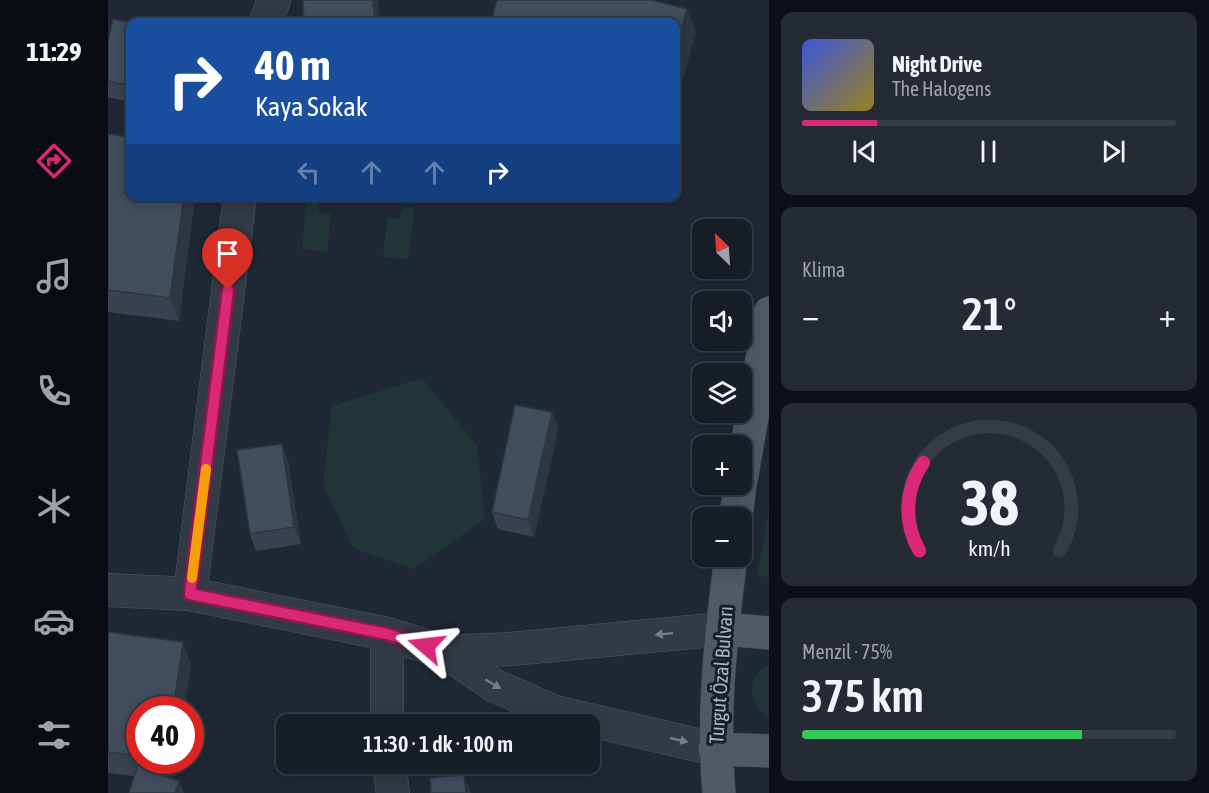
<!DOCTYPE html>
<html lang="tr">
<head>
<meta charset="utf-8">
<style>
	body { margin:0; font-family:"Asap Condensed",sans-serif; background:#242b34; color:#f1f3f6; height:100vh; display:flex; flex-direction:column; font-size:22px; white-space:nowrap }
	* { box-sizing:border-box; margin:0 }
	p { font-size:20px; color:#9ea2a8 }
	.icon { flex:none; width:33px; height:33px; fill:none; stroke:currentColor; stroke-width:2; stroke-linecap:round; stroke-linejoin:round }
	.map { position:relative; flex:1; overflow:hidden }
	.panel { display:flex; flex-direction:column; gap:12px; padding:12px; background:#0d1016; width:440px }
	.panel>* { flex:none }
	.hud { position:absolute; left:18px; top:18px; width:554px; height:183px; border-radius:12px; box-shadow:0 3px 15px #0003,0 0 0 2px #363c45; background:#1a4fa0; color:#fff; overflow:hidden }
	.needle { width:39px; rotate:335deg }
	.buttons { position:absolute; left:584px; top:219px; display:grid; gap:12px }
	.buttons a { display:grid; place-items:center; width:60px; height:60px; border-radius:12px; background:#171e28; box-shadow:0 3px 15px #0003,0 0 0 2px #363c45; font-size:30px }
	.speed { position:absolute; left:18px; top:696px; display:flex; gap:12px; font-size:30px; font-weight:700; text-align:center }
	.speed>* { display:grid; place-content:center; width:78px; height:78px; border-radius:50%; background:#171e28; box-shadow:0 3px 15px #0003,0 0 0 2px #363c45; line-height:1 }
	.speed .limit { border:9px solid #d22; background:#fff; color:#111 }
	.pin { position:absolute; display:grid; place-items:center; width:51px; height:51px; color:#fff; margin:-62px -26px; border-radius:50% 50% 50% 0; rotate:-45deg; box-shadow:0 0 6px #0007 }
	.pin .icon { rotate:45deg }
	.me { position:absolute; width:66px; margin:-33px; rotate:287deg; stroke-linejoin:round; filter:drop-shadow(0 0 4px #0008) }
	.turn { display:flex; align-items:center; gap:21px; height:126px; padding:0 30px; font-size:27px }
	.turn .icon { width:78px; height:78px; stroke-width:2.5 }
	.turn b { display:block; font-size:42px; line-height:51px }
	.lanes { display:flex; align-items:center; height:57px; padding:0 30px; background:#0003; justify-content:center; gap:30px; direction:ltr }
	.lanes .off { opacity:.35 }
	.big { font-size:45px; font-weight:600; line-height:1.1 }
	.panel .card { flex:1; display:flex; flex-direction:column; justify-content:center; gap:9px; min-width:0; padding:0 21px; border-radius:12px; background:#242b34 }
	.panel .dial { align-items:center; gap:0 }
	.dial svg { height:156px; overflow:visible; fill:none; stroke:#363c45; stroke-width:7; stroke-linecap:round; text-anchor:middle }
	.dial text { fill:#f1f3f6; stroke:none }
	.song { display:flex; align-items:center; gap:18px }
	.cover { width:72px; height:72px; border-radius:9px; background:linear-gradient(135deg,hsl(230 70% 55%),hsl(50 70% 35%)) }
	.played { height:6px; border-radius:3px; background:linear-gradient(90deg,#db2777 20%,#363c45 20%) }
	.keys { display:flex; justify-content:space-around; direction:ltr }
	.heat { display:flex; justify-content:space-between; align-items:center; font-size:33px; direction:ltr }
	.charge { height:9px; border-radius:4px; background:linear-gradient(90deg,#34c759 75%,#363c45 0) }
	.trip { position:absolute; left:168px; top:714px; width:324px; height:60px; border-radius:12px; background:#171e28; box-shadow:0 3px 15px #0003,0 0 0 2px #363c45; font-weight:600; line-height:60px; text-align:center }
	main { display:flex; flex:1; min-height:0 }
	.tab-bar { display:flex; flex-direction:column; width:108px; justify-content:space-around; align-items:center; background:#090c10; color:#9ea2a8 }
	.tab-bar .icon { width:42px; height:42px }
	.tab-bar .selected { color:#db2777 }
	.tab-bar b { font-size:27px; color:#f1f3f6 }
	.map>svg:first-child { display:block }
</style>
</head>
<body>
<main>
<nav class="tab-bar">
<b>11:29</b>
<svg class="icon selected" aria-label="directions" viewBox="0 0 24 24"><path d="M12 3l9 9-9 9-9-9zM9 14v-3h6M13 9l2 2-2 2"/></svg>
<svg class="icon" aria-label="music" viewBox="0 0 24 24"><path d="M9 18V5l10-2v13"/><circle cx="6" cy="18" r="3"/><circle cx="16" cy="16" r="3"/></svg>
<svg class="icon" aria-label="phone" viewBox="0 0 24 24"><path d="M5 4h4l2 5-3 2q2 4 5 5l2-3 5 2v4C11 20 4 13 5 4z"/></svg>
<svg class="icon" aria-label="climate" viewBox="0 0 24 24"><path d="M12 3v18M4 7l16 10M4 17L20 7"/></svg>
<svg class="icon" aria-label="car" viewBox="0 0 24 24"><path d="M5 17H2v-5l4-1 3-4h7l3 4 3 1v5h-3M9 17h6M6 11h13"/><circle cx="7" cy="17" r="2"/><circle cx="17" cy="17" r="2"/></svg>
<svg class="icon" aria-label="filters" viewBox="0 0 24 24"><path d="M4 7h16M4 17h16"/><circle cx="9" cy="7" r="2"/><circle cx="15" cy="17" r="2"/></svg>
</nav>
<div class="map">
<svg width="662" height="793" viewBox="0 0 662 793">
	<rect width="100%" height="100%" fill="#1f2835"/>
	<!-- green -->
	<path fill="#223537" d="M199,197L211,198V212L223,214L219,252L194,249Z
		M295,206L307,207L300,259L275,257L279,218L291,219Z
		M314,378L369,446L377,519L305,569L245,548L215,484L224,406Z
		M661,509L662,577H661L649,576Z
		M661,664H662L661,717C639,705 638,675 661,664Z"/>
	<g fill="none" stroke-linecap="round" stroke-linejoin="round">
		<defs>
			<path id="minor" d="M158,22L166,0
				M82,594L132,196
				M279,724V634
				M281,764L285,793"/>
			<path id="tertiary" d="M0,590L82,594L279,634L337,652L387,686L447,712L607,749
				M337,652L403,649L615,629"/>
			<path id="primary" d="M633,480L662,313
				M628,518L632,484
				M615,629L662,633
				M607,749L662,751
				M611,793C604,714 613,635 623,556"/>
		</defs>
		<!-- minor casing -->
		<use href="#minor" stroke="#505764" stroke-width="34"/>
		<!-- tertiary casing -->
		<use href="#tertiary" stroke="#505764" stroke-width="34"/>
		<!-- primary casing -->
		<use href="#primary" stroke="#3c434f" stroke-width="34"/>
		<!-- minor -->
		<use href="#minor" stroke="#323a45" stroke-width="33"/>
		<!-- tertiary -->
		<use href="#tertiary" stroke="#323a45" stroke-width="33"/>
		<!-- primary -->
		<use href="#primary" stroke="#505966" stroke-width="33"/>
	</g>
	<!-- wall -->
	<path fill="#394250" d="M22,23V102L0,97V41Z
		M0,134L87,196L71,321L0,312Z
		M444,412L450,429L426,537L390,529L384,512Z
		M180,461L193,544L148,551L142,534Z
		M0,632L83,664L76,710H32V760H69L66,779L26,776L0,773Z"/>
	<!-- shaded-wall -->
	<path fill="#2e3641" d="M265,0H270L272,22H267Z
		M579,9L588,33L567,108V54Z
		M76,196H87L71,321L62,298Z
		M444,412L450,429L426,537L420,520Z
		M174,444L180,461L193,544L186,527Z
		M75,642L83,664L76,710H65Z
		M58,760H69L64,793L55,776Z
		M356,775L363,793H358Z
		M71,781L76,793H67Z"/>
	<!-- building -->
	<path fill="#424d5d" stroke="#2e3641" stroke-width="1.5" d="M195,0H265L267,22H196Z
		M389,0H544L579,9L567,54V22H383Z
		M5,19L22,23V86L0,81V41Z
		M0,134L22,137V196H76L62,298L0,290Z
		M407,405L444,412L420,520L384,512Z
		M174,444L186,527L142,534L129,450Z
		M0,632L75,642L65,710H32V756L0,752Z
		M32,759V760H58L55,776L71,781L67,793H21Z
		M356,775L358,793H323L322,778Z"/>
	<!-- one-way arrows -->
	<defs><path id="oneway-solid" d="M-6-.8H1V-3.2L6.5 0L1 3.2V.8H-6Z" transform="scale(1.5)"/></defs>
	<g fill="#757d8a">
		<use href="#oneway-solid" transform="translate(556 634) rotate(175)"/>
		<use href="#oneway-solid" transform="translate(385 684) rotate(30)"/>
		<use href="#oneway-solid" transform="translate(571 740) rotate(13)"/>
	</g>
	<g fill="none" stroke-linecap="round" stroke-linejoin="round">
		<defs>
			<path id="route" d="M120,290L82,594L279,634L318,646"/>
		</defs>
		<!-- route casing -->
		<use href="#route" stroke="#8e194d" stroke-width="15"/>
		<!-- route -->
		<use href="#route" stroke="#db2777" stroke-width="10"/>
		<!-- slow -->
		<path stroke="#f59e0b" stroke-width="10" d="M84,578L98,469"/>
	</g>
	<g text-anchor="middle" stroke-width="6" stroke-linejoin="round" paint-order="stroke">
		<!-- street labels -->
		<g font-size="20" fill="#acb4c3" stroke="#181f2a">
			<text transform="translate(613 675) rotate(-86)" y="7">Turgut Özal Bulvarı</text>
		</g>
	</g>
</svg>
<div class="buttons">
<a><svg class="needle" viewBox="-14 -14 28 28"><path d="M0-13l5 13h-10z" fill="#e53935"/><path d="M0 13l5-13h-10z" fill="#9ea2a8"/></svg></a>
<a><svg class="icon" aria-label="sound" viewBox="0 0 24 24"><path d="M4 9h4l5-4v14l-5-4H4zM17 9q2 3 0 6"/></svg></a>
<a><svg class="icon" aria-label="layers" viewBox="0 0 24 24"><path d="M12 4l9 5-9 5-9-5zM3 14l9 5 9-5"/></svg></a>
<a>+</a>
<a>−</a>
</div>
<div class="speed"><div class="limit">40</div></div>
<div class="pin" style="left:120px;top:290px;background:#d93025"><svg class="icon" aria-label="arrive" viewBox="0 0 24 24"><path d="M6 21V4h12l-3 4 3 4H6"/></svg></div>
<svg class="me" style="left:318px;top:646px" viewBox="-20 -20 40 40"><path d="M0-17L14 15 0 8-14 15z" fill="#db2777" stroke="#fff" stroke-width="4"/></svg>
<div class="trip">11:30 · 1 dk · 100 m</div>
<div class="hud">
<div class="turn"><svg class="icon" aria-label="right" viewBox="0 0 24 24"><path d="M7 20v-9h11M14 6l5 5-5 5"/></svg><div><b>40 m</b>Kaya Sokak</div></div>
<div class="lanes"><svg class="icon off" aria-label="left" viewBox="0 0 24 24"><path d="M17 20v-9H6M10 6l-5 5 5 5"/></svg><svg class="icon off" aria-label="ahead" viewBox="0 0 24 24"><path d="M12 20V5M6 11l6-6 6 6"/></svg><svg class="icon off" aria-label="ahead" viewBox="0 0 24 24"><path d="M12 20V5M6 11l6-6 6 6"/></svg><svg class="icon" aria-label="right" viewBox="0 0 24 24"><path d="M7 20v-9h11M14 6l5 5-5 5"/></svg></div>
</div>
</div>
<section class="panel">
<div class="card">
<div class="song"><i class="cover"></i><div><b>Night Drive</b><p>The Halogens</p></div></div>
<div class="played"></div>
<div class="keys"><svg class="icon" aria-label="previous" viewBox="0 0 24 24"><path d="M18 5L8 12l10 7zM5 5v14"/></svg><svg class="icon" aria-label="pause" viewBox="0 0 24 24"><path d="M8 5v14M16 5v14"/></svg><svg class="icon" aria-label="next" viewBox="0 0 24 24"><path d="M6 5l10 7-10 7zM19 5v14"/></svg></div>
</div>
<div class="card"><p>Klima</p>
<div class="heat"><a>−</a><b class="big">21°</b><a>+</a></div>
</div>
<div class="card dial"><svg viewBox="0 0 100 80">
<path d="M14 69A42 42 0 1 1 86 69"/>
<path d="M14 69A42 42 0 0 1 16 24" stroke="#db2777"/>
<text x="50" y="56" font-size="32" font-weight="700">38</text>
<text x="50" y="72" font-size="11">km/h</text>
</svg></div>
<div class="card"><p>Menzil · 75%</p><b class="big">375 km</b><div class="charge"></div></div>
</section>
</main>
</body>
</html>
